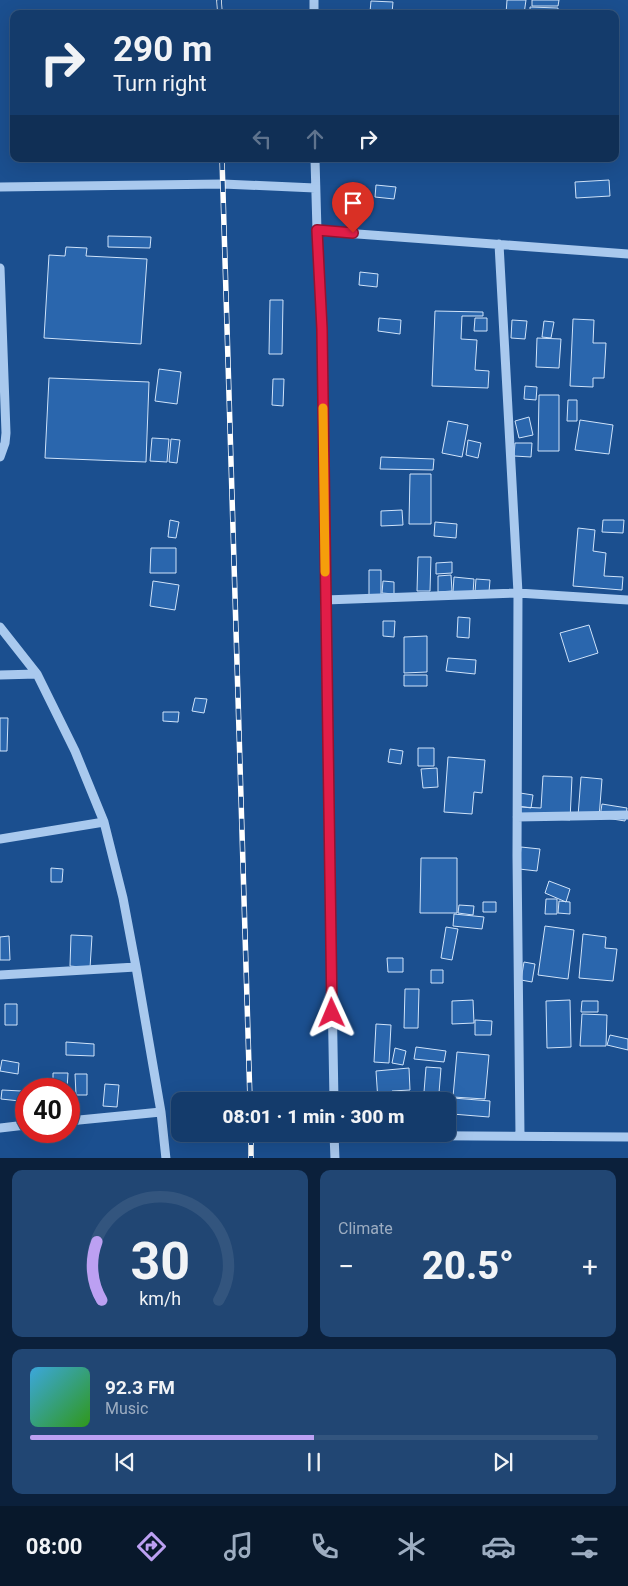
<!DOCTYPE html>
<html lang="en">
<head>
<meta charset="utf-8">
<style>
	body { margin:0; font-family:Roboto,sans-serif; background:#214673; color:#f1f3f6; height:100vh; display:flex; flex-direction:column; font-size:19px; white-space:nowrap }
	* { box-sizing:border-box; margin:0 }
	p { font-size:16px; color:#9dadc1 }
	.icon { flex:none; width:28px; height:28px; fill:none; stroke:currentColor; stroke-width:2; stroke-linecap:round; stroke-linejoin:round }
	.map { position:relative; height:1158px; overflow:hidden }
	.drawer { display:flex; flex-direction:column; gap:12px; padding:12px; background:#0b203b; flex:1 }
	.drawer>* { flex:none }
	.banner { position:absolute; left:10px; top:10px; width:609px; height:152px; border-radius:10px; box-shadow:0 5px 20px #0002,0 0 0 1px #33557e; background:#143b6b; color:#f1f3f6; overflow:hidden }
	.speed { position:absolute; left:15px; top:1078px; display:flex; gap:10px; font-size:25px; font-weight:700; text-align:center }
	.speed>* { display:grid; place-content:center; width:65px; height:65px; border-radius:50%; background:#143b6b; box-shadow:0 5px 20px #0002,0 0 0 1px #33557e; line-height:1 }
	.speed .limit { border:8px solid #d22; background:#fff; color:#111 }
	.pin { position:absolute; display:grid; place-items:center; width:42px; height:42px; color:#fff; margin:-51px -21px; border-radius:50% 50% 50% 0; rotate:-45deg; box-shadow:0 0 5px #0007 }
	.pin .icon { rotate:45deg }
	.me { position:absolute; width:55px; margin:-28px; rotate:359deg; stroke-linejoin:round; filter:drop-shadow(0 0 4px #0008) }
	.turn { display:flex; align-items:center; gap:18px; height:105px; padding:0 20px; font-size:22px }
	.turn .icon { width:65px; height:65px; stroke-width:2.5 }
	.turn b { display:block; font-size:35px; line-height:42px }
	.lanes { display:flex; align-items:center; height:48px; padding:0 20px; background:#0003; justify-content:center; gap:25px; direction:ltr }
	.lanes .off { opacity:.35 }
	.big { font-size:38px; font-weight:800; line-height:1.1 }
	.drawer .widget { flex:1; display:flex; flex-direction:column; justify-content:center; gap:8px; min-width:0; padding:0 18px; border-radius:10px; background:#214673 }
	.drawer .dial { align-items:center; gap:0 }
	.dial svg { height:130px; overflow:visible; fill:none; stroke:#33557e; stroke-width:7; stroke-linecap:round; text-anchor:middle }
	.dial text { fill:#f1f3f6; stroke:none }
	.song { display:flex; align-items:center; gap:15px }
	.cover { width:60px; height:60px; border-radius:8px; background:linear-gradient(135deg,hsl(200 70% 55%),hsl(110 70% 35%)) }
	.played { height:5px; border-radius:2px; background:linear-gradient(90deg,#bca0f2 50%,#33557e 50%) }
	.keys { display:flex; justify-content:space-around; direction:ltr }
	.heat { display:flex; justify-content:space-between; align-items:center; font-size:28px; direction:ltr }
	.drawer .tiles { flex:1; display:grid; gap:12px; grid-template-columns:1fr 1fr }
	.widget:last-child { grid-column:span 2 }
	.trip { position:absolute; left:171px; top:1092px; width:285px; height:50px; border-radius:10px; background:#143b6b; box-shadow:0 5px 20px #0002,0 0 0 1px #33557e; font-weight:800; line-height:50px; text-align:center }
	.tab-bar { display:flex; height:80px; justify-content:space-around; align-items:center; background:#08182b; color:#9dadc1 }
	.tab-bar .icon { width:35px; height:35px }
	.tab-bar .current { color:#bca0f2 }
	.tab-bar b { font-size:22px; color:#f1f3f6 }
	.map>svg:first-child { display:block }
</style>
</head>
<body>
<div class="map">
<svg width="628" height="1159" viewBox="0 0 628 1159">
	<rect width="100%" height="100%" fill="#1b4f8f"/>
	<!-- building -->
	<path fill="#2a66ad" stroke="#cfe3fa" d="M507,0H526L524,14H506Z
		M532,0H559L558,6H532Z
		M371,1L393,2L392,13L370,12Z
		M530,7L558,8V14H530Z
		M609,180L610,196L576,198L575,182Z
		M376,185L396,187L394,199L375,197Z
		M108,236L151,237L150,248L108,247Z
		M66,247L87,248L86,256L147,259L141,344L44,338L49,255L65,256Z
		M360,272L378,274L377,287L359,285Z
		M270,300H283L282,354H269Z
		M435,311L483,312V316H462L461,339L477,340L475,370L489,371L488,388L432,386Z
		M379,318L401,320L400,334L378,331Z
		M475,318H487V331H474Z
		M573,319L594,320L593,343H606L604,378H593V387L570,386Z
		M512,320L527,321L525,339L511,338Z
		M544,321L554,322L551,338L542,337Z
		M537,338L561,339L559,368L536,367Z
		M159,369L181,372L177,404L155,401Z
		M49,378L149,382L146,462L45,458Z
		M273,379H284L283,406L272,405Z
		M525,386L537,387L536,400L524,399Z
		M539,395H559V451H538Z
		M568,400H577V421H567Z
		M529,417L533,435L519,438L515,421Z
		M580,420L613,425L609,454L575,450Z
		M448,421L468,425L462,457L442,453Z
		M152,438L169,439L167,462L150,461Z
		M171,439L180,440L177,463L169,462Z
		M468,440L481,443L478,458L466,455Z
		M515,443H532L531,457L514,456Z
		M381,457L434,459L433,470L380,469Z
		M410,474H431V524H409Z
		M402,510L403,525L381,526V511Z
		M170,520L179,522L176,538L168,537Z
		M603,520H624L623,533L602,532Z
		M435,522L457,524L456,538L434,536Z
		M578,528L595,530L593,551L606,553L604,576L623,577L622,590L573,586Z
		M151,548H176V573H150Z
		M418,557H431L430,591H417Z
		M452,562V573L436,574V563Z
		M369,570H381V597L369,598Z
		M451,575L452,591L438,592V576Z
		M454,577L474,579L473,593L453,592Z
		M476,579L490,580L489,592H475Z
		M153,581L179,585L175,610L150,606Z
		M383,581L394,582V594L382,593Z
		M458,617L470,618L469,638L457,637Z
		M383,621H395L394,637L383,636Z
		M589,625L598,653L569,662L560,633Z
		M427,636V672L404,673V637Z
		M448,658L476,660L475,674L446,671Z
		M404,675H427V686H404Z
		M195,698L207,699L204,713L192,711Z
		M163,712H179L178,722L163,721Z
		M0,718H8L7,751H0Z
		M418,748H434V766H418Z
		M390,749L403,751L401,764L388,762Z
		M448,757L485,760L482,793L474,792L472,814L444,812Z
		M437,768L438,787L423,788L421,769Z
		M543,776L572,777L570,820L521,817V807L541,808Z
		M581,777L602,779L599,818L578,816Z
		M520,793L533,795L531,808L518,806Z
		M602,804L627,808L625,821L600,817Z
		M521,847L540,849L537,871L519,869Z
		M421,858H457V913H420Z
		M51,868L63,869L62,882H51Z
		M549,881L570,889L566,902L545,893Z
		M546,899H557V914H545Z
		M559,901L570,902V914L558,913Z
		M483,902H496V912H483Z
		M459,905L474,906L473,915L458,913Z
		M454,914L484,917L482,929L453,926Z
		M545,926L574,930L568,979L538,975Z
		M446,927L458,929L452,960L441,958Z
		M583,934L606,937L605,948L617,949L613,981L579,978Z
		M71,935L92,936L90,968L70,966Z
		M9,936L10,960H0V937Z
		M387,958H403V972H388Z
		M524,962L535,964L532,982L521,980Z
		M431,970H443V983H431Z
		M405,989H419L418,1028H404Z
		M473,1000L474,1023L452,1024V1001Z
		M570,1000L571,1047L547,1048L546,1001Z
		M582,1001H598V1012H581Z
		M5,1004H17V1025H5Z
		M582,1014L607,1015L606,1046H580Z
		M475,1020L492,1021L491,1035H475Z
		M376,1024L391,1025L389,1063L374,1062Z
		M610,1035L628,1039V1050L607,1045Z
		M66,1042L94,1044V1056L66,1055Z
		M416,1047L446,1051L444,1062L414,1059Z
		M395,1048L406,1051L403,1065L392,1063Z
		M457,1052L489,1055L485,1099L453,1097Z
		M2,1060L19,1063L18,1074L0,1071Z
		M426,1067L441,1068L439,1093L424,1092Z
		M409,1068L410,1090L392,1091L393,1101H378L376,1071Z
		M53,1073H68L67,1089L53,1088Z
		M75,1074H87V1095H76Z
		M105,1084L119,1085L117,1107L103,1106Z
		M2,1090L21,1091L20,1101L1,1099Z
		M453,1098L490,1101L489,1117L452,1114Z"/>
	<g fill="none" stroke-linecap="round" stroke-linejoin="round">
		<!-- minor -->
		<path stroke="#a9c9ee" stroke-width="9" d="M314,0V14
			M315,159L317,231L322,329L325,600L334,1101
			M0,187L223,184L315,188
			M317,231L628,254
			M499,244L518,593L517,856L520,1136
			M0,268L6,433L5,443L0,457
			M325,600L518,593L628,600
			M0,627L37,674L75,751L104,822L123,898L136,967L161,1112L166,1159
			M0,675L37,674
			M517,817L628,815
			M0,839L104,822
			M0,975L136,967
			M69,1121L161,1112
			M0,1128L26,1125
			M334,1134L335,1159
			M334,1135L628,1137"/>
		<defs>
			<path id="rail" d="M219,0L220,14
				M222,159L250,1101
				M251,1134V1159"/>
		</defs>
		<!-- rail casing -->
		<use href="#rail" stroke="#fff" stroke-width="5.5"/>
		<!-- rail -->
		<use href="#rail" stroke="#1b4f8f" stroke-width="4" stroke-dasharray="11" stroke-linecap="butt"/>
	</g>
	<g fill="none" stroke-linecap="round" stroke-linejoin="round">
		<defs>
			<path id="route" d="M332,1013L322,329L317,230L353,233"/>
		</defs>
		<!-- route casing -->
		<use href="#route" stroke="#92132f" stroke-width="12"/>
		<!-- route -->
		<use href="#route" stroke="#e11d48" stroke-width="9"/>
		<!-- slow -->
		<path stroke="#f59e0b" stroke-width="9" d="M323,408L325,572"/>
	</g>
</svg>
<div class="speed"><div class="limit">40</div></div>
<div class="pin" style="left:353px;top:233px;background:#d93025"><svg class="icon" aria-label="arrive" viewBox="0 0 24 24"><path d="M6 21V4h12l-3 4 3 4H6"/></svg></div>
<svg class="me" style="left:332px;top:1013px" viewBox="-20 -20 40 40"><path d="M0-17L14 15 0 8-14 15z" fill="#e11d48" stroke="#fff" stroke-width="4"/></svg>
<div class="trip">08:01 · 1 min · 300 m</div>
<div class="banner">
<div class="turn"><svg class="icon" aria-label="right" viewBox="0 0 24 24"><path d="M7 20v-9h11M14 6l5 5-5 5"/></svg><div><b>290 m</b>Turn right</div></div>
<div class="lanes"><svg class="icon off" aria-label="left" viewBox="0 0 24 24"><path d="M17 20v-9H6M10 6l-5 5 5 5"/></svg><svg class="icon off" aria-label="ahead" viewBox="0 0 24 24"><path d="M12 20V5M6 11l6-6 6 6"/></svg><svg class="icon" aria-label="right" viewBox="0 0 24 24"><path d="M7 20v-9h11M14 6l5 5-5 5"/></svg></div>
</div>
</div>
<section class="drawer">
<div class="tiles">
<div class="widget dial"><svg viewBox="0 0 100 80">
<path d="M14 69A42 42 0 1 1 86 69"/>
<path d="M14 69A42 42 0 0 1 11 33" stroke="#bca0f2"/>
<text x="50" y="56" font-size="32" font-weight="700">30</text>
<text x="50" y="72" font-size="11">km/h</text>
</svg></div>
<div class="widget"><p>Climate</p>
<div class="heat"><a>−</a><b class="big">20.5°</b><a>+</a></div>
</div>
<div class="widget">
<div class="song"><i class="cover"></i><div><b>92.3 FM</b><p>Music</p></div></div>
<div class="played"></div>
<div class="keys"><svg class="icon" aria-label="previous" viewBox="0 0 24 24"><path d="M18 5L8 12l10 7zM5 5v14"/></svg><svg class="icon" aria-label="pause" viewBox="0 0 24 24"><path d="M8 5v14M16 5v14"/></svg><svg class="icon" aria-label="next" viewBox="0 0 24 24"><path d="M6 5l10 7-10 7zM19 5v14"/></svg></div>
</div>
</div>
</section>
<nav class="tab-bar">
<b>08:00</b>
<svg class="icon current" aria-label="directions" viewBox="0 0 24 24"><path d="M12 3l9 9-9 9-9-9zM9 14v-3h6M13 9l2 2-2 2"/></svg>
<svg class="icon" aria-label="music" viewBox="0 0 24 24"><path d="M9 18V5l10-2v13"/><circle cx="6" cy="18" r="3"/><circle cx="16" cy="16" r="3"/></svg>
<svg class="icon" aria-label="phone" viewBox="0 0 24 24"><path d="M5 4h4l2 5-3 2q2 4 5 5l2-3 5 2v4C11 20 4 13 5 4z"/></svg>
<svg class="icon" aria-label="climate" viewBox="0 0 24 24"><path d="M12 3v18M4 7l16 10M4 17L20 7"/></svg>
<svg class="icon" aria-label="car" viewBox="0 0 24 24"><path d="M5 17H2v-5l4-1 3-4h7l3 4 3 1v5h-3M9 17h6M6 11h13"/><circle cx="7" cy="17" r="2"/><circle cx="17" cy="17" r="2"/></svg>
<svg class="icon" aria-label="filters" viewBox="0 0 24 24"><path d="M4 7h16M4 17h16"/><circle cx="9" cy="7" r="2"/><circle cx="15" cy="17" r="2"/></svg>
</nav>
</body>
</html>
